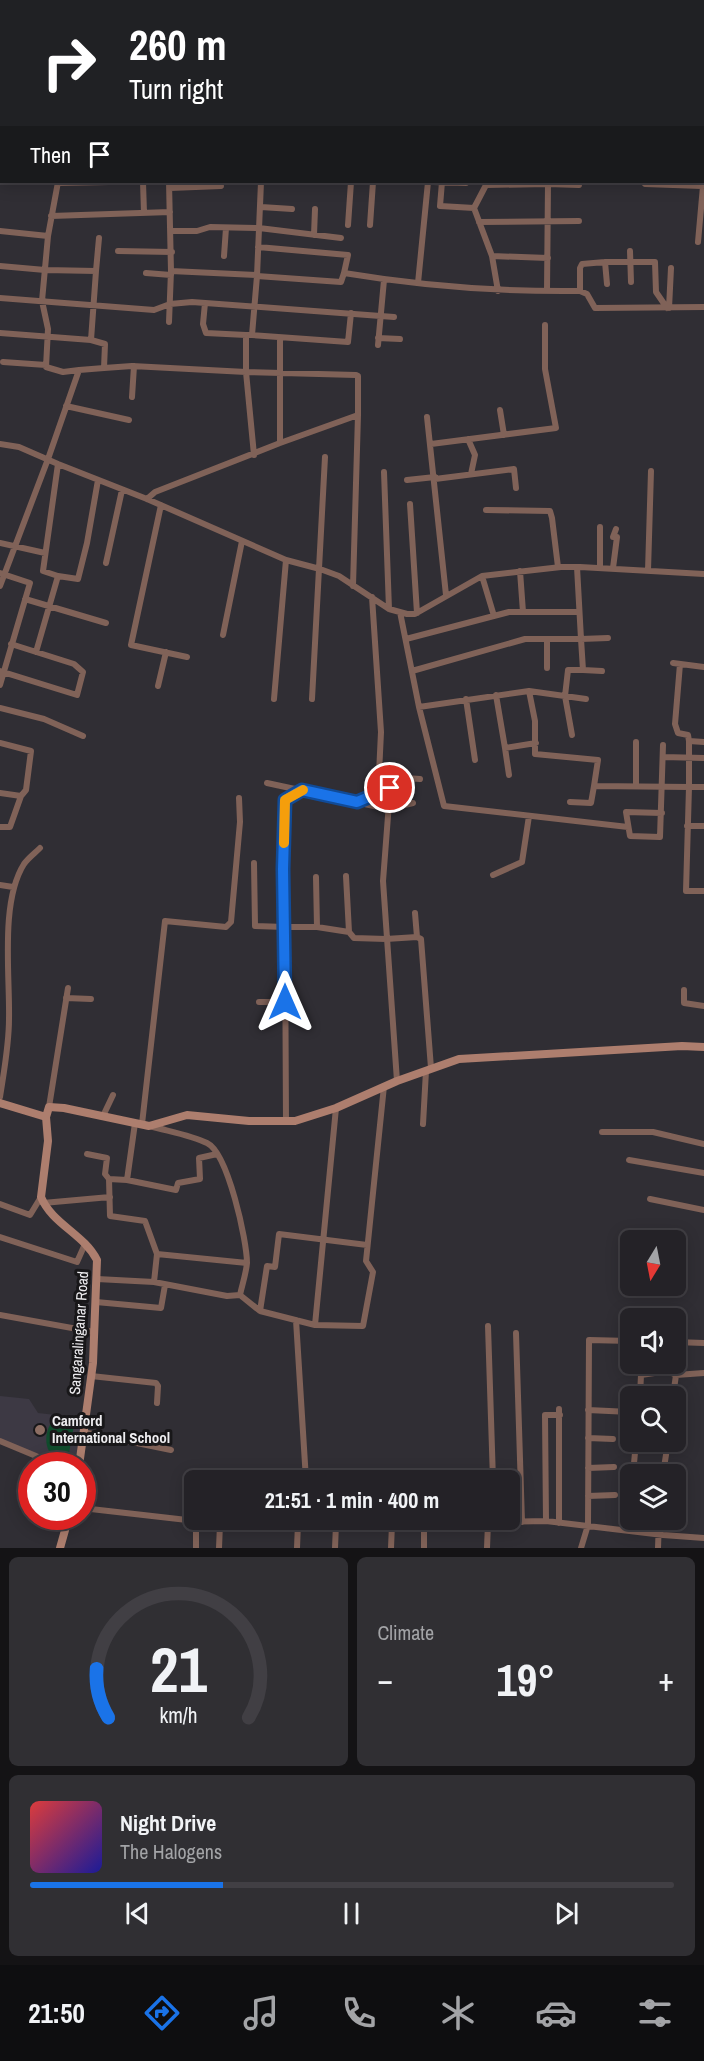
<!DOCTYPE html>
<html lang="en">
<head>
<meta charset="utf-8">
<style>
	body { margin:0; font-family:"Archivo Narrow",sans-serif; background:#302f33; color:#f1f3f6; height:100vh; display:flex; flex-direction:column; font-size:22px; white-space:nowrap }
	* { box-sizing:border-box; margin:0 }
	p { font-size:20px; color:#a3a4a7 }
	.icon { flex:none; width:33px; height:33px; fill:none; stroke:currentColor; stroke-width:2; stroke-linecap:round; stroke-linejoin:round }
	.map { position:relative; height:1548px; overflow:hidden }
	.sheet { display:flex; flex-direction:column; gap:9px; padding:9px; background:#141315; flex:1 }
	.sheet>* { flex:none }
	.banner { position:absolute; left:0px; top:0px; width:705px; height:183px; box-shadow:0 3px 15px #0003,0 0 0 2px #413f44; background:#202124; color:#fff; overflow:hidden }
	.needle { width:39px; rotate:190deg }
	.buttons { position:absolute; left:620px; top:1230px; display:grid; gap:12px }
	.buttons a { display:grid; place-items:center; width:66px; height:66px; border-radius:9px; background:#242227; box-shadow:0 3px 15px #0003,0 0 0 2px #413f44; font-size:30px }
	.speed { position:absolute; left:18px; top:1452px; display:flex; gap:12px; font-size:30px; font-weight:700; text-align:center }
	.speed>* { display:grid; place-content:center; width:78px; height:78px; border-radius:50%; background:#242227; box-shadow:0 3px 15px #0003,0 0 0 2px #413f44; line-height:1 }
	.speed .limit { border:9px solid #d22; background:#fff; color:#111 }
	.pin { position:absolute; display:grid; place-items:center; width:51px; height:51px; color:#fff; margin:-26px; border:3px solid #fff; border-radius:50%; box-shadow:0 2px 6px #0007 }
	.me { position:absolute; width:66px; margin:-33px; rotate:0deg; stroke-linejoin:round; filter:drop-shadow(0 0 4px #0008) }
	.turn { display:flex; align-items:center; gap:21px; height:126px; padding:0 30px; font-size:27px }
	.turn .icon { width:78px; height:78px; stroke-width:2.5 }
	.turn b { display:block; font-size:42px; line-height:51px }
	.then { display:flex; align-items:center; height:57px; padding:0 30px; background:#0003; gap:12px; font-size:22px }
	.big { font-size:45px; font-weight:800; line-height:1.1 }
	.sheet .widget { flex:1; display:flex; flex-direction:column; justify-content:center; gap:9px; min-width:0; padding:0 21px; border-radius:9px; background:#302f33 }
	.sheet .dial { align-items:center; gap:0 }
	.dial svg { height:156px; overflow:visible; fill:none; stroke:#413f44; stroke-width:7; stroke-linecap:round; text-anchor:middle }
	.dial text { fill:#f1f3f6; stroke:none }
	.song { display:flex; align-items:center; gap:18px }
	.cover { width:72px; height:72px; border-radius:9px; background:linear-gradient(135deg,hsl(0 70% 55%),hsl(240 70% 35%)) }
	.played { height:6px; border-radius:3px; background:linear-gradient(90deg,#1a73e8 30%,#413f44 30%) }
	.keys { display:flex; justify-content:space-around; direction:ltr }
	.heat { display:flex; justify-content:space-between; align-items:center; font-size:33px; direction:ltr }
	.sheet .tiles { flex:1; display:grid; gap:9px; grid-template-columns:1fr 1fr }
	.widget:last-child { grid-column:span 2 }
	.trip { position:absolute; left:184px; top:1470px; width:336px; height:60px; border-radius:9px; background:#242227; box-shadow:0 3px 15px #0003,0 0 0 2px #413f44; font-weight:800; line-height:60px; text-align:center }
	.menu { display:flex; height:96px; justify-content:space-around; align-items:center; background:#0e0e10; color:#a3a4a7 }
	.menu .icon { width:42px; height:42px }
	.menu .active { color:#1a73e8 }
	.menu b { font-size:27px; color:#f1f3f6 }
	.map>svg:first-child { display:block }
</style>
</head>
<body>
<div class="map">
<svg width="704" height="1548" viewBox="0 0 704 1548">
	<rect width="100%" height="100%" fill="#302e34"/>
	<!-- built -->
	<path fill="#3d3944" d="M0,1396L29,1399L38,1413L82,1418L75,1465L0,1442Z"/>
	<!-- green -->
	<path fill="#104c2d" d="M59,1418L66,1419L74,1425L69,1453L59,1459C41,1455 43,1422 59,1418Z"/>
	<g fill="none" stroke-linecap="round" stroke-linejoin="round">
		<!-- street -->
		<path stroke="#806258" stroke-width="6" d="M39,2V0
			M180,2V0
			M225,2L226,0
			M348,2V0
			M641,2V0
			M686,2V0
			M0,30H2
			M143,182L144,213
			M169,182L171,271L256,275
			M433,182L466,183
			M442,182L440,206L474,208L492,256L498,291
			M643,182L645,184L702,186
			M57,183L109,182
			M548,184L579,185
			M170,188L221,186
			M261,207L292,209
			M474,208L486,185L548,184L547,291
			M51,216L170,212
			M479,222L579,221
			M348,225L351,182
			M370,225L373,182
			M0,231L48,236
			M171,231H197L210,227L259,228L341,238
			M314,235L315,209
			M698,242L703,186
			M258,247L348,255L344,273
			M118,251L172,252
			M630,251L631,282
			M224,256L226,228
			M492,256L548,258
			M0,266L45,270L96,271L91,340L105,344L104,368L79,370
			M96,271L99,238
			M146,273L171,275
			M257,276L341,282L344,273C422,286 501,292 580,291L587,294L595,308L704,307
			M418,283L428,182
			M607,284L605,262H655L656,292L667,308
			M580,291V268L582,264L605,262
			M0,298L154,310L170,304L192,302L394,317
			M205,303L203,324L206,333L246,335
			M669,308L671,268
			M169,322L171,271
			M0,333L91,340
			M252,335L348,342L351,313
			M280,338V443
			M378,338L400,339
			M378,345L384,280
			M3,362L46,365
			M104,368L132,366L246,372L254,455
			M132,397L134,366
			M66,406L129,420
			M500,410L504,435
			M427,417L446,595
			M468,439L475,455L471,474
			M0,444L19,447L58,464L147,499L286,560L320,569L339,576L389,609L407,614H415L482,576L561,567H580L704,574
			M431,444L556,428L545,369V325
			M384,472L389,609
			M435,479L514,469L516,488
			M407,480L435,477
			M147,499L155,492L280,443L358,415V376L356,375L246,372V335H252L257,276L261,182
			M410,504L417,613
			M161,505L131,645L187,657
			M486,510L550,511L552,518L558,567
			M600,527V567
			M0,543L45,553
			M106,563L122,490
			M577,567L581,639L608,638
			M613,568L617,537H613L616,529
			M648,571L651,471
			M0,573L30,583L0,685
			M58,576L78,579L87,543L98,480
			M482,576L494,616
			M0,586L48,459L79,370L63,372L46,367L48,329L42,301L48,236L58,182
			M353,586L358,415
			M372,597L381,732L379,774L391,777L383,881L397,1081
			M25,599L106,623
			M400,612L419,707L444,806L628,827
			M523,612H579
			M223,635L242,541
			M406,639L509,612H523L520,571
			M36,652L58,576L43,571L58,464
			M673,663L704,667
			M680,664L675,724L678,733L688,735L689,741
			M547,668V639
			M583,670L602,671
			M0,671L77,695L83,672L74,664L11,644
			M412,671L525,639H581L583,670H568L565,696L572,735
			M158,686L166,652
			M529,691L586,699
			M496,695L505,748L536,743
			M274,699L286,560
			M312,699L325,457
			M466,699L475,760
			M419,707L529,691L535,721V754L598,760L594,786L689,787V741L704,742
			M0,708L44,719L83,736
			M0,743L31,751L26,790L21,796L10,827H0
			M505,748L509,775
			M663,757L704,758
			M391,777L420,779
			M267,783L388,809L413,803
			M636,786V742
			M704,787H689L686,891H704
			M0,793L21,796
			M357,802L390,788
			M570,802L591,803L594,786
			M662,813L626,812L630,836L660,837L663,745
			M687,826H704
			M254,863L255,926L285,927L283,869L285,800L301,790
			M493,875L522,862L529,816
			M346,876L349,932L354,938L386,939L417,937
			M0,885L13,887
			M415,913L417,937L421,939L431,1068
			M317,927L349,932
			M684,990V1003L704,1006
			M66,998L91,999
			M259,1002H285
			M0,1097C4,1071 9,1045 9,1019C10,975 0,902 24,864C28,858 35,853 40,848
			M49,1107L68,988
			M103,1116L113,1095
			M286,1121L285,927H317L316,877
			M142,1124L165,921L226,927L231,922L240,822L239,798
			M423,1124L426,1071
			M602,1132H653L704,1144
			M87,1154L107,1158L105,1174L109,1179
			M217,1154L199,1158L200,1179L178,1183L176,1190L127,1180L109,1179L110,1216L145,1221L157,1254L247,1263
			M629,1160L704,1173
			M127,1180L135,1123
			M650,1199L704,1210
			M43,1203L110,1197
			M0,1204L30,1215L41,1197
			M0,1237L77,1262L85,1244
			M97,1279L154,1282L227,1296L240,1295C242,1285 246,1274 247,1263C247,1241 228,1153 207,1143C191,1135 167,1131 150,1126
			M154,1282L157,1254
			M240,1295L260,1311L315,1325L363,1326L373,1272L366,1261L384,1086
			M96,1302L161,1308L165,1285
			M260,1311L267,1266L275,1267L279,1234L367,1245
			M0,1315L94,1332
			M296,1320L306,1480
			M315,1325L336,1108
			M488,1326L493,1480
			M516,1333L522,1522
			M675,1342L704,1343
			M641,1364V1375L668,1371L676,1375
			M91,1376L156,1383L158,1386L157,1403
			M640,1396L641,1375
			M673,1396L676,1375L704,1373
			M588,1410L630,1412
			M83,1432L171,1450
			M588,1438L613,1439
			M0,1441L60,1466
			M588,1468L614,1467
			M633,1474L636,1442
			M663,1474L668,1442
			M588,1496L615,1495
			M82,1508L222,1524H252L262,1521L392,1524L546,1521L663,1535L704,1538
			M546,1521L545,1415H560
			M559,1523V1409
			M628,1530L630,1512
			M196,1548V1521
			M219,1548L220,1524
			M297,1548L298,1523
			M335,1548L336,1524
			M391,1548L392,1524
			M424,1548V1524
			M487,1548L488,1523
			M581,1548L588,1525L589,1340L630,1341
			M658,1548L659,1520"/>
		<!-- secondary -->
		<path stroke="#ad7e6e" stroke-width="8" d="M403,0L413,2
			M517,0L519,2
			M505,2L507,0
			M0,1103L46,1117
			M79,1466L93,1363L97,1260C84,1234 52,1224 41,1197L48,1141L46,1117L49,1107L64,1108L149,1126L187,1115L249,1121H295L336,1108L397,1081L459,1059L682,1046L704,1047
			M60,1548L69,1516"/>
	</g>
	<g fill="none" stroke-linecap="round" stroke-linejoin="round">
		<defs>
			<path id="route" d="M285,1002L283,869L285,800L302,790L357,802L390,788"/>
		</defs>
		<!-- route casing -->
		<use href="#route" stroke="#114b97" stroke-width="15"/>
		<!-- route -->
		<use href="#route" stroke="#1a73e8" stroke-width="10"/>
		<!-- slow -->
		<path stroke="#f59e0b" stroke-width="10" d="M284,843L285,800L303,790"/>
	</g>
	<!-- markers -->
	<circle fill="#8d6e63" stroke="#181719" stroke-width="2" cx="40" cy="1430" r="6"/>
	<g text-anchor="middle" stroke-width="6" stroke-linejoin="round" paint-order="stroke">
		<!-- street labels -->
		<g font-size="15" fill="#eeedf0" stroke="#181719">
			<text transform="translate(79 1333) rotate(-86)" y="5">Sangaralinganar Road</text>
		</g>
		<!-- poi labels -->
		<g font-size="15" font-weight="bold" fill="#eeedf0" stroke="#181719" text-anchor="start">
			<text x="52" y="1426">Camford<tspan x="52" dy="17">International School</tspan></text>
		</g>
	</g>
</svg>
<div class="buttons">
<a><svg class="needle" viewBox="-14 -14 28 28"><path d="M0-13l5 13h-10z" fill="#e53935"/><path d="M0 13l5-13h-10z" fill="#a3a4a7"/></svg></a>
<a><svg class="icon" aria-label="sound" viewBox="0 0 24 24"><path d="M4 9h4l5-4v14l-5-4H4zM17 9q2 3 0 6"/></svg></a>
<a><svg class="icon" aria-label="search" viewBox="0 0 24 24"><circle cx="10" cy="10" r="6"/><path d="M15 15l6 6"/></svg></a>
<a><svg class="icon" aria-label="layers" viewBox="0 0 24 24"><path d="M12 4l9 5-9 5-9-5zM3 14l9 5 9-5"/></svg></a>
</div>
<div class="speed"><div class="limit">30</div></div>
<div class="pin" style="left:390px;top:788px;background:#d93025"><svg class="icon" aria-label="arrive" viewBox="0 0 24 24"><path d="M6 21V4h12l-3 4 3 4H6"/></svg></div>
<svg class="me" style="left:285px;top:1002px" viewBox="-20 -20 40 40"><path d="M0-17L14 15 0 8-14 15z" fill="#1a73e8" stroke="#fff" stroke-width="4"/></svg>
<div class="trip">21:51 · 1 min · 400 m</div>
<div class="banner">
<div class="turn"><svg class="icon" aria-label="right" viewBox="0 0 24 24"><path d="M7 20v-9h11M14 6l5 5-5 5"/></svg><div><b>260 m</b>Turn right</div></div>
<div class="then">Then<svg class="icon" aria-label="arrive" viewBox="0 0 24 24"><path d="M6 21V4h12l-3 4 3 4H6"/></svg></div>
</div>
</div>
<section class="sheet">
<div class="tiles">
<div class="widget dial"><svg viewBox="0 0 100 80">
<path d="M14 69A42 42 0 1 1 86 69"/>
<path d="M14 69A42 42 0 0 1 8 44" stroke="#1a73e8"/>
<text x="50" y="56" font-size="32" font-weight="700">21</text>
<text x="50" y="72" font-size="11">km/h</text>
</svg></div>
<div class="widget"><p>Climate</p>
<div class="heat"><a>−</a><b class="big">19°</b><a>+</a></div>
</div>
<div class="widget">
<div class="song"><i class="cover"></i><div><b>Night Drive</b><p>The Halogens</p></div></div>
<div class="played"></div>
<div class="keys"><svg class="icon" aria-label="previous" viewBox="0 0 24 24"><path d="M18 5L8 12l10 7zM5 5v14"/></svg><svg class="icon" aria-label="pause" viewBox="0 0 24 24"><path d="M8 5v14M16 5v14"/></svg><svg class="icon" aria-label="next" viewBox="0 0 24 24"><path d="M6 5l10 7-10 7zM19 5v14"/></svg></div>
</div>
</div>
</section>
<nav class="menu">
<b>21:50</b>
<svg class="icon active" aria-label="directions" viewBox="0 0 24 24"><path d="M12 3l9 9-9 9-9-9zM9 14v-3h6M13 9l2 2-2 2"/></svg>
<svg class="icon" aria-label="music" viewBox="0 0 24 24"><path d="M9 18V5l10-2v13"/><circle cx="6" cy="18" r="3"/><circle cx="16" cy="16" r="3"/></svg>
<svg class="icon" aria-label="phone" viewBox="0 0 24 24"><path d="M5 4h4l2 5-3 2q2 4 5 5l2-3 5 2v4C11 20 4 13 5 4z"/></svg>
<svg class="icon" aria-label="climate" viewBox="0 0 24 24"><path d="M12 3v18M4 7l16 10M4 17L20 7"/></svg>
<svg class="icon" aria-label="car" viewBox="0 0 24 24"><path d="M5 17H2v-5l4-1 3-4h7l3 4 3 1v5h-3M9 17h6M6 11h13"/><circle cx="7" cy="17" r="2"/><circle cx="17" cy="17" r="2"/></svg>
<svg class="icon" aria-label="filters" viewBox="0 0 24 24"><path d="M4 7h16M4 17h16"/><circle cx="9" cy="7" r="2"/><circle cx="15" cy="17" r="2"/></svg>
</nav>
</body>
</html>
